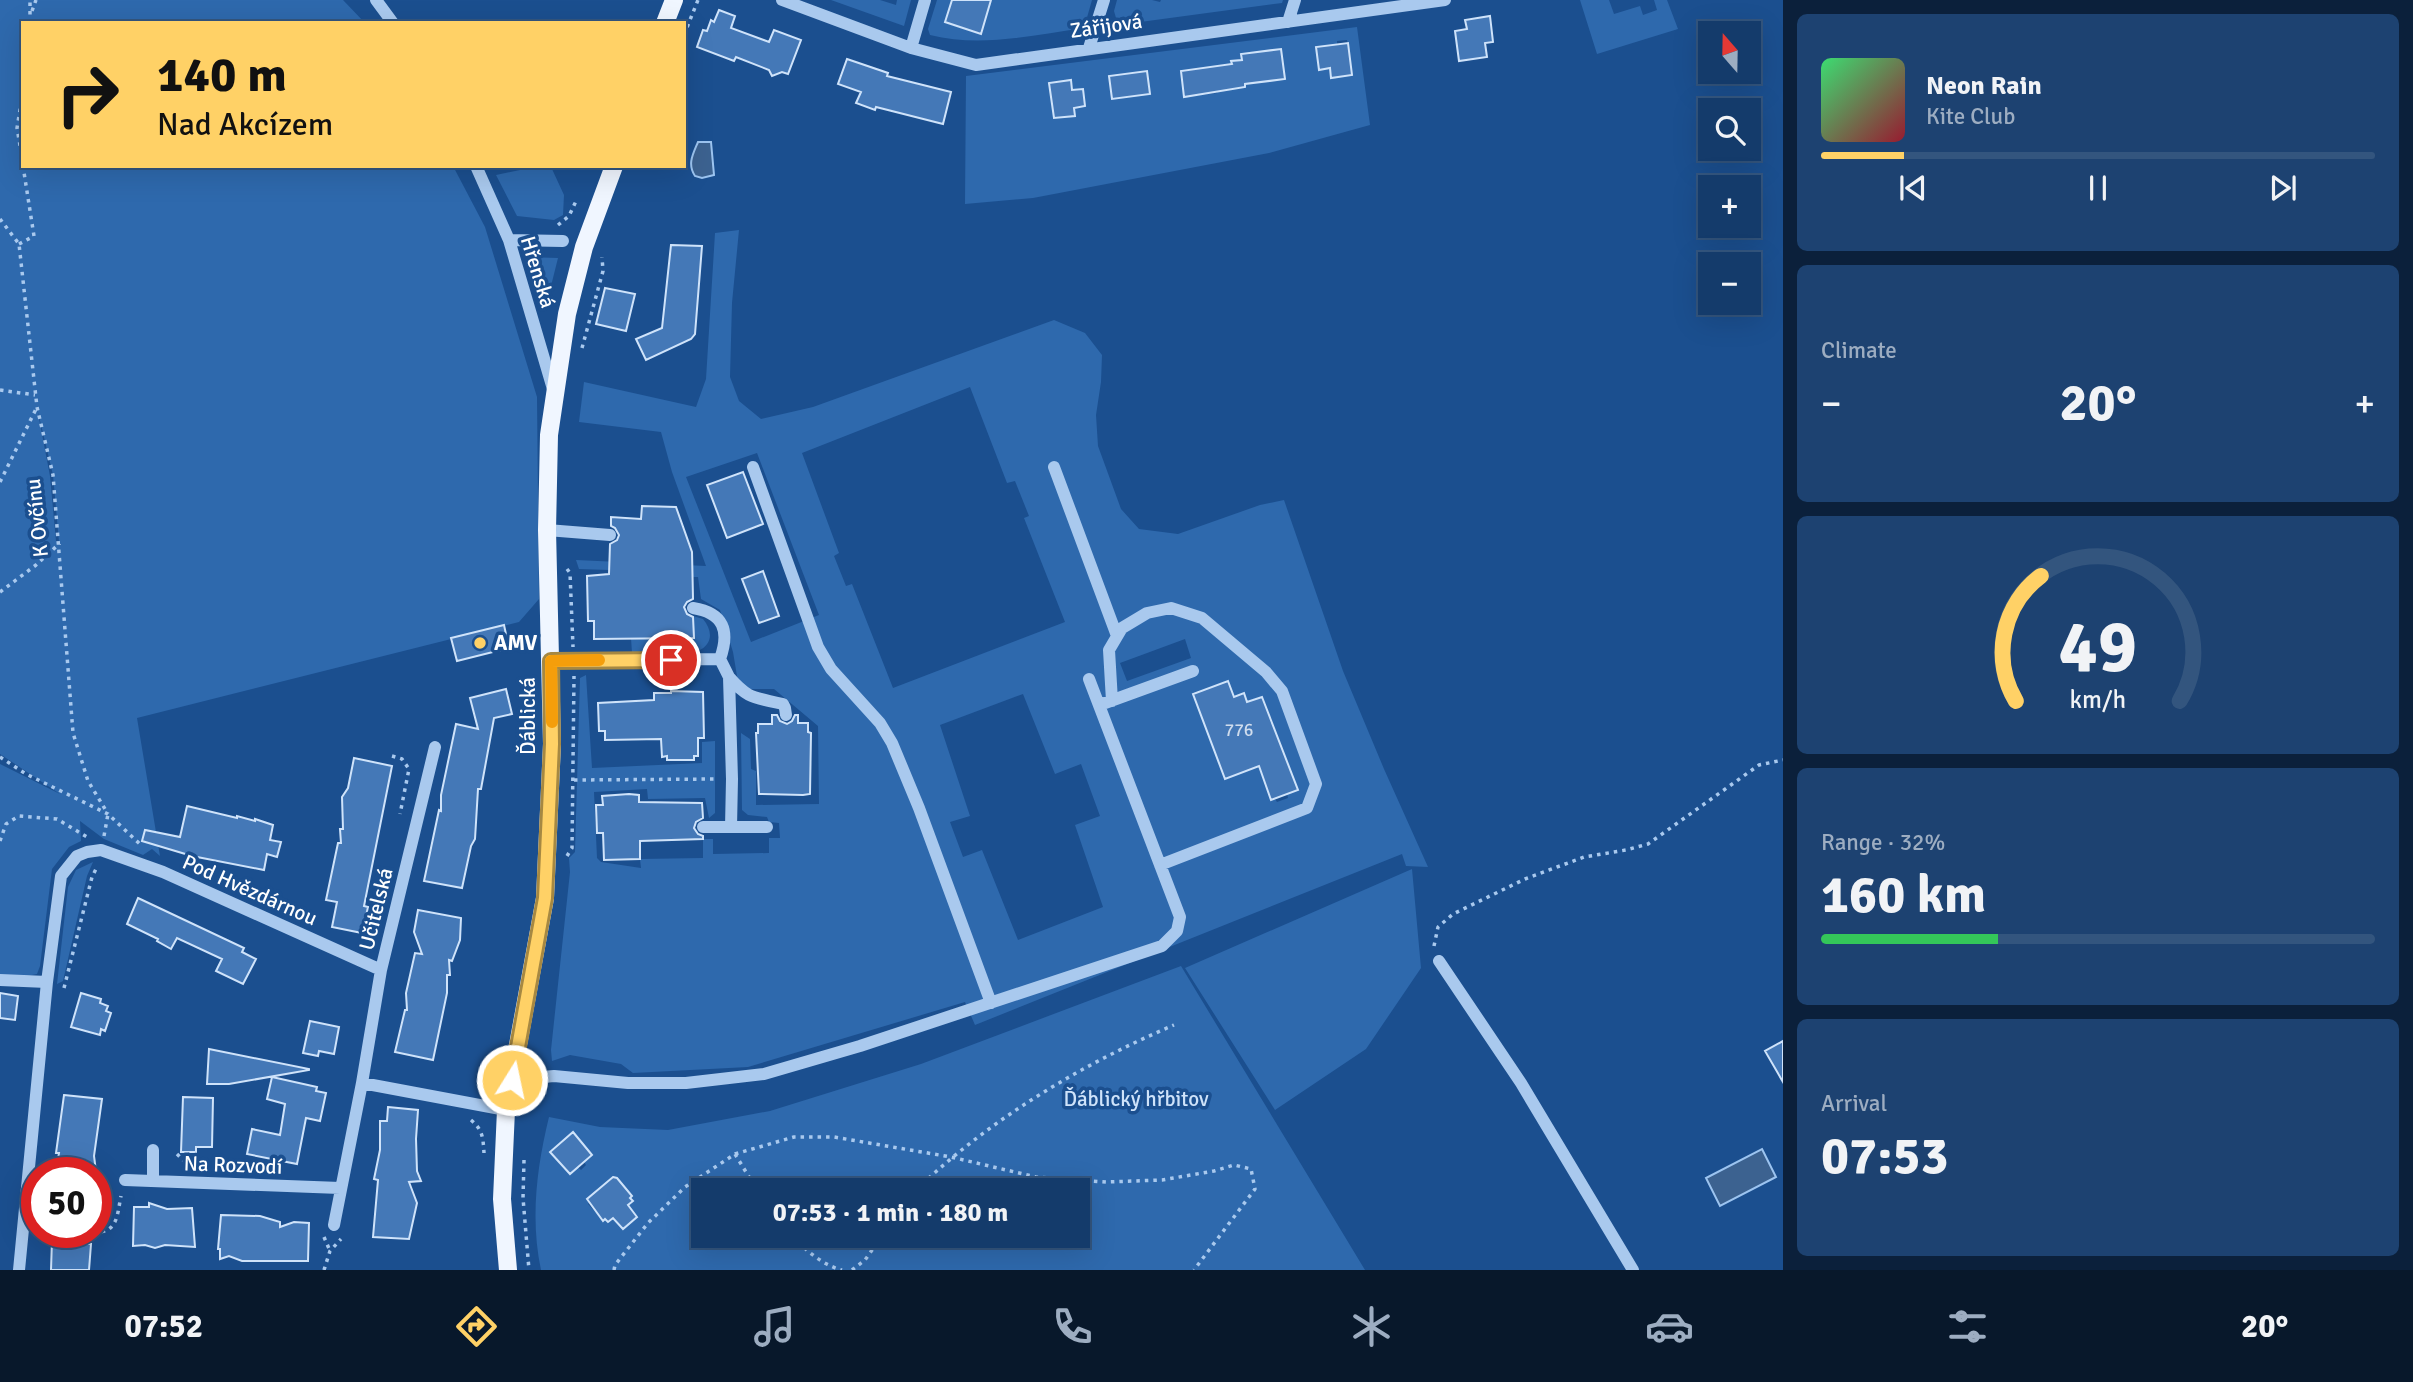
<!DOCTYPE html>
<html lang="en">
<head>
<meta charset="utf-8">
<style>
	body { margin:0; font-family:Signika,sans-serif; background:#1d4271; color:#f1f3f6; height:100vh; display:flex; flex-direction:column; font-size:26px; white-space:nowrap }
	* { box-sizing:border-box; margin:0 }
	p { font-size:23px; color:#9dadc1 }
	.icon { flex:none; width:38px; height:38px; fill:none; stroke:currentColor; stroke-width:2; stroke-linecap:round; stroke-linejoin:round }
	.map { position:relative; flex:1; overflow:hidden }
	.details { display:flex; flex-direction:column; gap:14px; padding:14px; background:#0b203b; width:630px }
	.details>* { flex:none }
	.guide { position:absolute; left:21px; top:21px; width:665px; height:147px; border-radius:0px; box-shadow:0 7px 28px #0002,0 0 0 2px #33557e; background:#ffd166; color:#111; overflow:hidden }
	.needle { width:46px; rotate:340deg }
	.fabs { position:absolute; left:1698px; top:21px; display:grid; gap:14px }
	.fabs a { display:grid; place-items:center; width:63px; height:63px; border-radius:0px; background:#143b6b; box-shadow:0 7px 28px #0002,0 0 0 2px #33557e; font-size:35px }
	.speed { position:absolute; left:21px; top:1157px; display:flex; gap:14px; font-size:35px; font-weight:700; text-align:center }
	.speed>* { display:grid; place-content:center; width:91px; height:91px; border-radius:50%; background:#143b6b; box-shadow:0 7px 28px #0002,0 0 0 2px #33557e; line-height:1 }
	.speed .limit { border:10px solid #d22; background:#fff; color:#111 }
	.pin { position:absolute; display:grid; place-items:center; width:60px; height:60px; color:#fff; margin:-30px; border:4px solid #fff; border-radius:50%; box-shadow:0 2px 7px #0007 }
	.me { position:absolute; width:77px; margin:-38px; rotate:10deg; stroke-linejoin:round; filter:drop-shadow(0 0 5px #0008) }
	.turn { display:flex; align-items:center; gap:24px; height:147px; padding:0 21px; font-size:32px }
	.turn .icon { width:91px; height:91px; stroke-width:2.5 }
	.turn b { display:block; font-size:49px; line-height:60px }
	.big { font-size:52px; font-weight:800; line-height:1.1 }
	.details .widget { flex:1; display:flex; flex-direction:column; justify-content:center; gap:10px; min-width:0; padding:0 24px; border-radius:10px; background:#1d4271 }
	.details .dial { align-items:center; gap:0 }
	.dial svg { height:182px; overflow:visible; fill:none; stroke:#33557e; stroke-width:7; stroke-linecap:round; text-anchor:middle }
	.dial text { fill:#f1f3f6; stroke:none }
	.song { display:flex; align-items:center; gap:21px }
	.cover { width:84px; height:84px; border-radius:10px; background:linear-gradient(135deg,hsl(140 70% 55%),hsl(350 70% 35%)) }
	.played { height:7px; border-radius:4px; background:linear-gradient(90deg,#ffd166 15%,#33557e 15%) }
	.keys { display:flex; justify-content:space-around; direction:ltr }
	.heat { display:flex; justify-content:space-between; align-items:center; font-size:38px; direction:ltr }
	.charge { height:10px; border-radius:5px; background:linear-gradient(90deg,#34c759 32%,#33557e 0) }
	.trip { position:absolute; left:691px; top:1178px; width:399px; height:70px; border-radius:0px; background:#143b6b; box-shadow:0 7px 28px #0002,0 0 0 2px #33557e; font-weight:800; line-height:70px; text-align:center }
	.tab-bar { display:flex; height:112px; justify-content:space-around; align-items:center; background:#08182b; color:#9dadc1 }
	.tab-bar .icon { width:49px; height:49px }
	.tab-bar .active { color:#ffd166 }
	.tab-bar b { font-size:32px; color:#f1f3f6 }
	main { display:flex; flex:1; min-height:0 }
	.map>svg:first-child { display:block }
</style>
</head>
<body>
<main>
<div class="map">
<svg width="1783" height="1270" viewBox="0 0 1783 1270">
	<rect width="100%" height="100%" fill="#1b4f8f"/>
	<!-- green -->
	<path fill="#2e69ad" fill-rule="evenodd" d="M0,0H343L365,23H23V166H453L485,227L537,397L539,599L519,622L137,718L160,856L152,849L143,855L104,839L80,821L81,841L69,847L52,869L40,966L37,974L27,976L0,975V764L60,794L0,754ZM37,408L53,475L59,542L56,541L50,476Z
		M831,0H880L896,5L897,0H911L904,26Z
		M937,0H952L945,23L980,34L991,1L989,0H1092L1084,28C1033,35 981,48 930,35L928,29Z
		M1117,0H1152L1160,2L1161,0H1283L1282,3L1118,25L1114,11Z
		M1580,0H1609L1614,14L1640,6L1643,15L1657,10L1654,0H1667L1678,29L1597,54Z
		M1357,27L1370,125L1269,153L1033,198L965,204L966,76ZM1347,40L1352,75L1331,77L1330,68L1319,69L1337,45V41ZM1281,49L1285,79L1245,84V87L1235,89L1231,62L1242,60L1241,54ZM1213,67L1217,93L1184,97L1181,71ZM1147,71L1149,94L1112,99L1110,76ZM1050,83L1072,90L1083,89L1085,106L1074,108L1075,116L1054,118Z
		M552,169L564,195L563,215L554,220L517,216L496,175L520,170Z
		M739,230L732,303L730,377L739,401L761,419L813,407L1054,320L1085,333L1102,355L1101,382L1096,415L1098,446L1121,509L1139,529L1178,534L1260,505L1284,500L1343,671L1384,769L1428,867L1406,866L1402,854L975,1025L965,1002L748,1067L633,1073L621,1064L570,1055L552,1061L551,1050L570,872L569,858L575,852L580,678L586,675L592,768L702,763V742L715,741V813L709,818L705,798L648,799L647,789L594,792L597,858L601,862L641,868L640,859L703,858V839H713V854L769,853V838H780L779,823L769,822L767,817L748,815L742,810L741,733L750,739L751,769L756,771V805L819,804L818,726L774,689H749L738,682L733,652L720,610L701,599L698,577H640V571L579,569L576,560L706,566L672,472L661,432L579,422L584,382L696,407L706,379L715,233ZM970,387L1007,483L1015,481L1029,516L1024,518L1065,622L893,688L852,584L846,586L834,556L839,553L802,453ZM757,453L819,615L751,642L686,477ZM1185,639L1191,658L1127,681L1120,663ZM1227,681L1234,697L1244,693L1247,702L1263,697L1298,790L1287,794L1288,798L1277,802L1275,799L1271,800L1259,766L1225,779L1193,694ZM1023,694L1055,774L1081,764L1100,816L1075,825L1103,907L1018,940L982,850L963,857L950,822L970,816L940,725Z
		M526,257L558,258L546,306L544,308L539,303Z
		M693,616L703,619C713,631 713,644 698,651L632,653L631,638H694Z
		M93,862L87,876L63,981L57,984L68,887L76,870Z
		M1412,869L1421,968L1366,1049L1275,1110L1185,968Z
		M1181,966L1365,1270H541C530,1219 537,1166 549,1117L600,1127L668,1130L770,1111L921,1064ZM573,1132L592,1155L584,1162L586,1165L581,1170L578,1167L570,1174L550,1152ZM617,1179L632,1196L630,1198L633,1201L625,1202L637,1217L623,1229L610,1215L608,1222L605,1219L603,1220L588,1204ZM704,1190H1078V1236H704Z"/>
	<!-- water -->
	<path fill="#3c6290" stroke="#9cc4f0" stroke-width="2" d="M698,142H711L714,175L702,178L695,176C687,164 693,154 698,142Z
		M1762,1149L1776,1177L1720,1206L1706,1178Z"/>
	<!-- building -->
	<path fill="#4478b7" stroke="#cfe3fa" stroke-width="2" d="M952,0H991L981,34L945,22Z
		M719,10L735,16L731,28L769,42L774,30L801,40L788,74L782,72L772,76L769,70L736,57L734,61L697,47L703,30L707,31L711,20L714,22Z
		M1490,16L1493,42L1485,43L1487,57L1459,61L1455,31L1467,29L1465,20Z
		M1348,43L1352,75L1331,78L1330,68L1319,70L1316,47Z
		M1281,49L1285,79L1245,84V87L1184,97L1181,71L1232,64L1231,61L1242,60L1241,54Z
		M847,59L888,73L887,76L951,92L943,124L876,107L875,110L856,103L861,92L838,84Z
		M1147,71L1150,94L1112,99L1109,76Z
		M1071,80L1072,90L1083,89L1085,106L1074,108L1075,116L1054,118L1049,83Z
		M671,245L702,246L695,334L691,339L646,360L636,339L662,328Z
		M605,288L635,294L626,331L596,324Z
		M743,472L763,524L727,538L707,485Z
		M642,506L676,507L692,552L693,599L687,602L684,607L687,614L693,617L694,638L594,639V621H588L587,576L609,574L610,544L617,540L619,535L615,528L611,526V517L641,519Z
		M763,571L779,616L759,623L742,579Z
		M504,625L509,648L457,661L451,638Z
		M1228,681L1234,697L1244,693L1247,702L1262,697L1298,790L1271,800L1259,766L1225,779L1193,694Z
		M506,689L512,714L494,718L481,789H478L475,839L471,846L462,888L424,881L439,810L441,811V795L456,724L478,729L470,698Z
		M671,691L703,692L704,738H698V756H694V760H667V756L662,757L661,739L605,740V731H599L598,703L654,700V693H671Z
		M772,715H777L780,721L787,724L792,721L795,715H798V723H808V732L811,733L810,794L803,795L759,794L756,733H758V724H772Z
		M354,758L392,766L364,906L368,907L362,933L332,927L337,902L326,900L338,843H341L340,829H343L342,797L348,788Z
		M629,794L639,795V802L702,803L703,818L696,822L694,828L698,834L703,836V839L640,841V859L604,860L603,833H597L596,805H603L602,796Z
		M187,806L237,818V816L255,821V819L273,825L270,840L281,842L277,857L267,854L264,870L192,856L142,841L145,830L180,837Z
		M138,898L244,948L242,952L256,959L243,984L216,971L222,959L177,938L171,949L157,941L158,939L127,924Z
		M418,910L461,918L460,940L452,961L449,960L450,975H447V993L433,1060L395,1052L405,1010H407L406,993L415,953L422,954L414,932Z
		M0,993L18,996L15,1020L0,1018Z
		M81,993L101,999L100,1003L108,1006L106,1011L111,1013L105,1031L101,1029L100,1035L71,1027Z
		M310,1021L339,1027L334,1054L319,1051L318,1056L303,1053Z
		M1783,1041V1082L1765,1051Z
		M209,1049L309,1069V1070L229,1084H207Z
		M272,1077L317,1087L316,1091L326,1093L320,1121L306,1118L297,1164L247,1154L252,1129L280,1135L285,1104L267,1099Z
		M64,1095L102,1099L94,1156L96,1171L93,1172H56L59,1153H56Z
		M183,1097L213,1098L212,1147H196V1152H181Z
		M388,1107L418,1110L416,1139L417,1171L421,1181L409,1182L417,1203L409,1239L373,1237L378,1180L374,1179L380,1150V1121H387Z
		M573,1132L592,1155L570,1174L550,1152Z
		M613,1177L617,1178L632,1196L630,1198L633,1201L628,1205L637,1217L623,1229L613,1218L608,1222L605,1219L603,1221L587,1199Z
		M149,1203L167,1209L192,1208L195,1247L165,1245L155,1248L145,1245L133,1246L134,1207H149Z
		M221,1215L260,1216L280,1222V1227L294,1222L309,1223L308,1261H242L229,1256L220,1259V1249H218Z
		M52,1240L91,1244L89,1270H51Z"/>
	<g fill="none" stroke-linecap="round" stroke-linejoin="round">
		<!-- path -->
		<path stroke="#a9c9ee" stroke-width="3.5" stroke-dasharray="3.5 5" stroke-linecap="butt" d="M32,11L36,0
			M30,23V0
			M684,35L698,0
			M23,92L17,128L23,163
			M0,219L19,244L37,407L53,475L73,733L88,781L108,814
			M558,225L569,216L577,199
			M19,244L34,236L23,166
			M582,348L603,271L602,257
			M0,390L35,395
			M0,482L36,409
			M567,569L570,573L573,647
			M0,592L36,565L60,543
			M392,756L402,759L409,769L400,814
			M0,757L26,774L108,814L142,846
			M574,780L715,779
			M104,836L108,814
			M0,841L6,824L19,816L57,819L87,837
			M567,856L572,848L574,676
			M1434,946L1438,927L1453,914L1525,879L1584,857L1626,850L1648,844L1759,765L1783,760
			M64,988L92,877L97,867
			M471,1120C483,1130 483,1138 484,1153
			M177,1154L190,1167
			M735,1154L757,1190
			M524,1160L523,1198L529,1270
			M916,1190C989,1120 1080,1065 1174,1025
			M93,1232C118,1234 117,1215 121,1196
			M792,1236C806,1250 822,1265 842,1270
			M324,1237L330,1251
			M324,1270L330,1251L341,1239
			M614,1270L615,1265L648,1223L685,1187L735,1154L794,1137H834L951,1157L1036,1177L1106,1182L1162,1180L1214,1171L1234,1165L1251,1169L1255,1189L1194,1270
			M852,1270L865,1260L882,1236"/>
		<!-- minor -->
		<path stroke="#a9c9ee" stroke-width="12" d="M376,0L393,23
			M782,0L911,48L976,65L1445,0
			M1288,22L1295,0
			M911,48L925,0
			M1089,48L1104,0
			M476,166L509,240L553,389
			M509,240L563,241
			M753,467L818,647L831,669L880,723L892,743L919,808L991,1003
			M1054,467L1117,636
			M547,530L610,535
			M693,608C724,613 730,631 720,659
			M551,661L720,659L729,677L732,779L731,827H767
			M729,677C749,700 754,697 783,704L785,708L786,715
			M1112,701L1109,650L1122,628L1147,613L1171,608L1202,618L1266,672L1282,691L1316,784L1307,808L1160,865
			M1105,703L1193,671
			M703,827H731
			M1439,961L1521,1083L1633,1270
			M0,980L47,982
			M512,1080L554,1076L628,1083H686L764,1074L860,1046L1162,946L1177,931L1180,917L1089,679
			M362,1083L506,1110
			M125,1180L340,1188
			M153,1181V1150
			M334,1225L362,1083L381,970L435,747
			M19,1270L47,982L61,876L77,856L87,852L101,850L163,872L381,970"/>
		<!-- major -->
		<path stroke="#f0f6ff" stroke-width="18" d="M665,23L674,0
			M508,1270L502,1199L506,1110L545,898L552,744L547,530L549,435L567,314L584,247L614,166"/>
	</g>
	<g fill="none" stroke-linecap="round" stroke-linejoin="round">
		<defs>
			<path id="route" d="M512,1080L545,898L552,744L551,661L671,660"/>
		</defs>
		<!-- route casing -->
		<use href="#route" stroke="#a68842" stroke-width="18"/>
		<!-- route -->
		<use href="#route" stroke="#ffd166" stroke-width="12"/>
		<!-- slow -->
		<path stroke="#f59e0b" stroke-width="12" d="M552,722L551,661L599,660"/>
	</g>
	<!-- markers -->
	<circle fill="#ffd166" stroke="#1b4f8f" stroke-width="2.5" cx="480" cy="643" r="7"/>
	<g text-anchor="middle" stroke-width="7" stroke-linejoin="round" paint-order="stroke">
		<!-- number labels -->
		<g font-size="18" fill="#d0dded">
			<text x="1239" y="736">776</text>
		</g>
		<!-- street labels -->
		<g font-size="21" fill="#fff" stroke="#1b4f8f">
			<text transform="translate(1106 26) rotate(-8)" y="7">Zářijová</text>
			<text transform="translate(538 272) rotate(73)" y="7">Hřenská</text>
			<text transform="translate(37 518) rotate(-96)" y="7">K Ovčínu</text>
			<text transform="translate(528 716) rotate(-90)" y="7">Ďáblická</text>
			<text transform="translate(250 890) rotate(24)" y="7">Pod Hvězdárnou</text>
			<text transform="translate(376 909) rotate(-76)" y="7">Učitelská</text>
			<text transform="translate(233 1165) rotate(2)" y="7">Na Rozvodí</text>
		</g>
		<!-- poi labels -->
		<g font-size="21" font-weight="bold" fill="#fff" stroke="#1b4f8f" text-anchor="start">
			<text x="494" y="650">AMV</text>
		</g>
		<!-- park labels -->
		<g font-size="21" fill="#cfe3fa" stroke="#1b4f8f">
			<text x="1136" y="1106">Ďáblický hřbitov</text>
		</g>
	</g>
</svg>
<div class="fabs">
<a><svg class="needle" viewBox="-14 -14 28 28"><path d="M0-13l5 13h-10z" fill="#e53935"/><path d="M0 13l5-13h-10z" fill="#9dadc1"/></svg></a>
<a><svg class="icon" aria-label="search" viewBox="0 0 24 24"><circle cx="10" cy="10" r="6"/><path d="M15 15l6 6"/></svg></a>
<a>+</a>
<a>−</a>
</div>
<div class="speed"><div class="limit">50</div></div>
<div class="pin" style="left:671px;top:660px;background:#d93025"><svg class="icon" aria-label="arrive" viewBox="0 0 24 24"><path d="M6 21V4h12l-3 4 3 4H6"/></svg></div>
<svg class="me" style="left:512px;top:1080px" viewBox="-20 -20 40 40"><circle r="17" fill="#ffd166" stroke="#fff" stroke-width="3"/><path d="M0-11L8 9 0 5-8 9z" fill="#fff"/></svg>
<div class="trip">07:53 · 1 min · 180 m</div>
<div class="guide">
<div class="turn"><svg class="icon" aria-label="right" viewBox="0 0 24 24"><path d="M7 20v-9h11M14 6l5 5-5 5"/></svg><div><b>140 m</b>Nad Akcízem</div></div>
</div>
</div>
<section class="details">
<div class="widget">
<div class="song"><i class="cover"></i><div><b>Neon Rain</b><p>Kite Club</p></div></div>
<div class="played"></div>
<div class="keys"><svg class="icon" aria-label="previous" viewBox="0 0 24 24"><path d="M18 5L8 12l10 7zM5 5v14"/></svg><svg class="icon" aria-label="pause" viewBox="0 0 24 24"><path d="M8 5v14M16 5v14"/></svg><svg class="icon" aria-label="next" viewBox="0 0 24 24"><path d="M6 5l10 7-10 7zM19 5v14"/></svg></div>
</div>
<div class="widget"><p>Climate</p>
<div class="heat"><a>−</a><b class="big">20°</b><a>+</a></div>
</div>
<div class="widget dial"><svg viewBox="0 0 100 80">
<path d="M14 69A42 42 0 1 1 86 69"/>
<path d="M14 69A42 42 0 0 1 25 14" stroke="#ffd166"/>
<text x="50" y="56" font-size="32" font-weight="700">49</text>
<text x="50" y="72" font-size="11">km/h</text>
</svg></div>
<div class="widget"><p>Range · 32%</p><b class="big">160 km</b><div class="charge"></div></div>
<div class="widget"><p>Arrival</p><b class="big">07:53</b></div>
</section>
</main>
<nav class="tab-bar">
<b>07:52</b>
<svg class="icon active" aria-label="directions" viewBox="0 0 24 24"><path d="M12 3l9 9-9 9-9-9zM9 14v-3h6M13 9l2 2-2 2"/></svg>
<svg class="icon" aria-label="music" viewBox="0 0 24 24"><path d="M9 18V5l10-2v13"/><circle cx="6" cy="18" r="3"/><circle cx="16" cy="16" r="3"/></svg>
<svg class="icon" aria-label="phone" viewBox="0 0 24 24"><path d="M5 4h4l2 5-3 2q2 4 5 5l2-3 5 2v4C11 20 4 13 5 4z"/></svg>
<svg class="icon" aria-label="climate" viewBox="0 0 24 24"><path d="M12 3v18M4 7l16 10M4 17L20 7"/></svg>
<svg class="icon" aria-label="car" viewBox="0 0 24 24"><path d="M5 17H2v-5l4-1 3-4h7l3 4 3 1v5h-3M9 17h6M6 11h13"/><circle cx="7" cy="17" r="2"/><circle cx="17" cy="17" r="2"/></svg>
<svg class="icon" aria-label="filters" viewBox="0 0 24 24"><path d="M4 7h16M4 17h16"/><circle cx="9" cy="7" r="2"/><circle cx="15" cy="17" r="2"/></svg>
<b>20°</b>
</nav>
</body>
</html>
